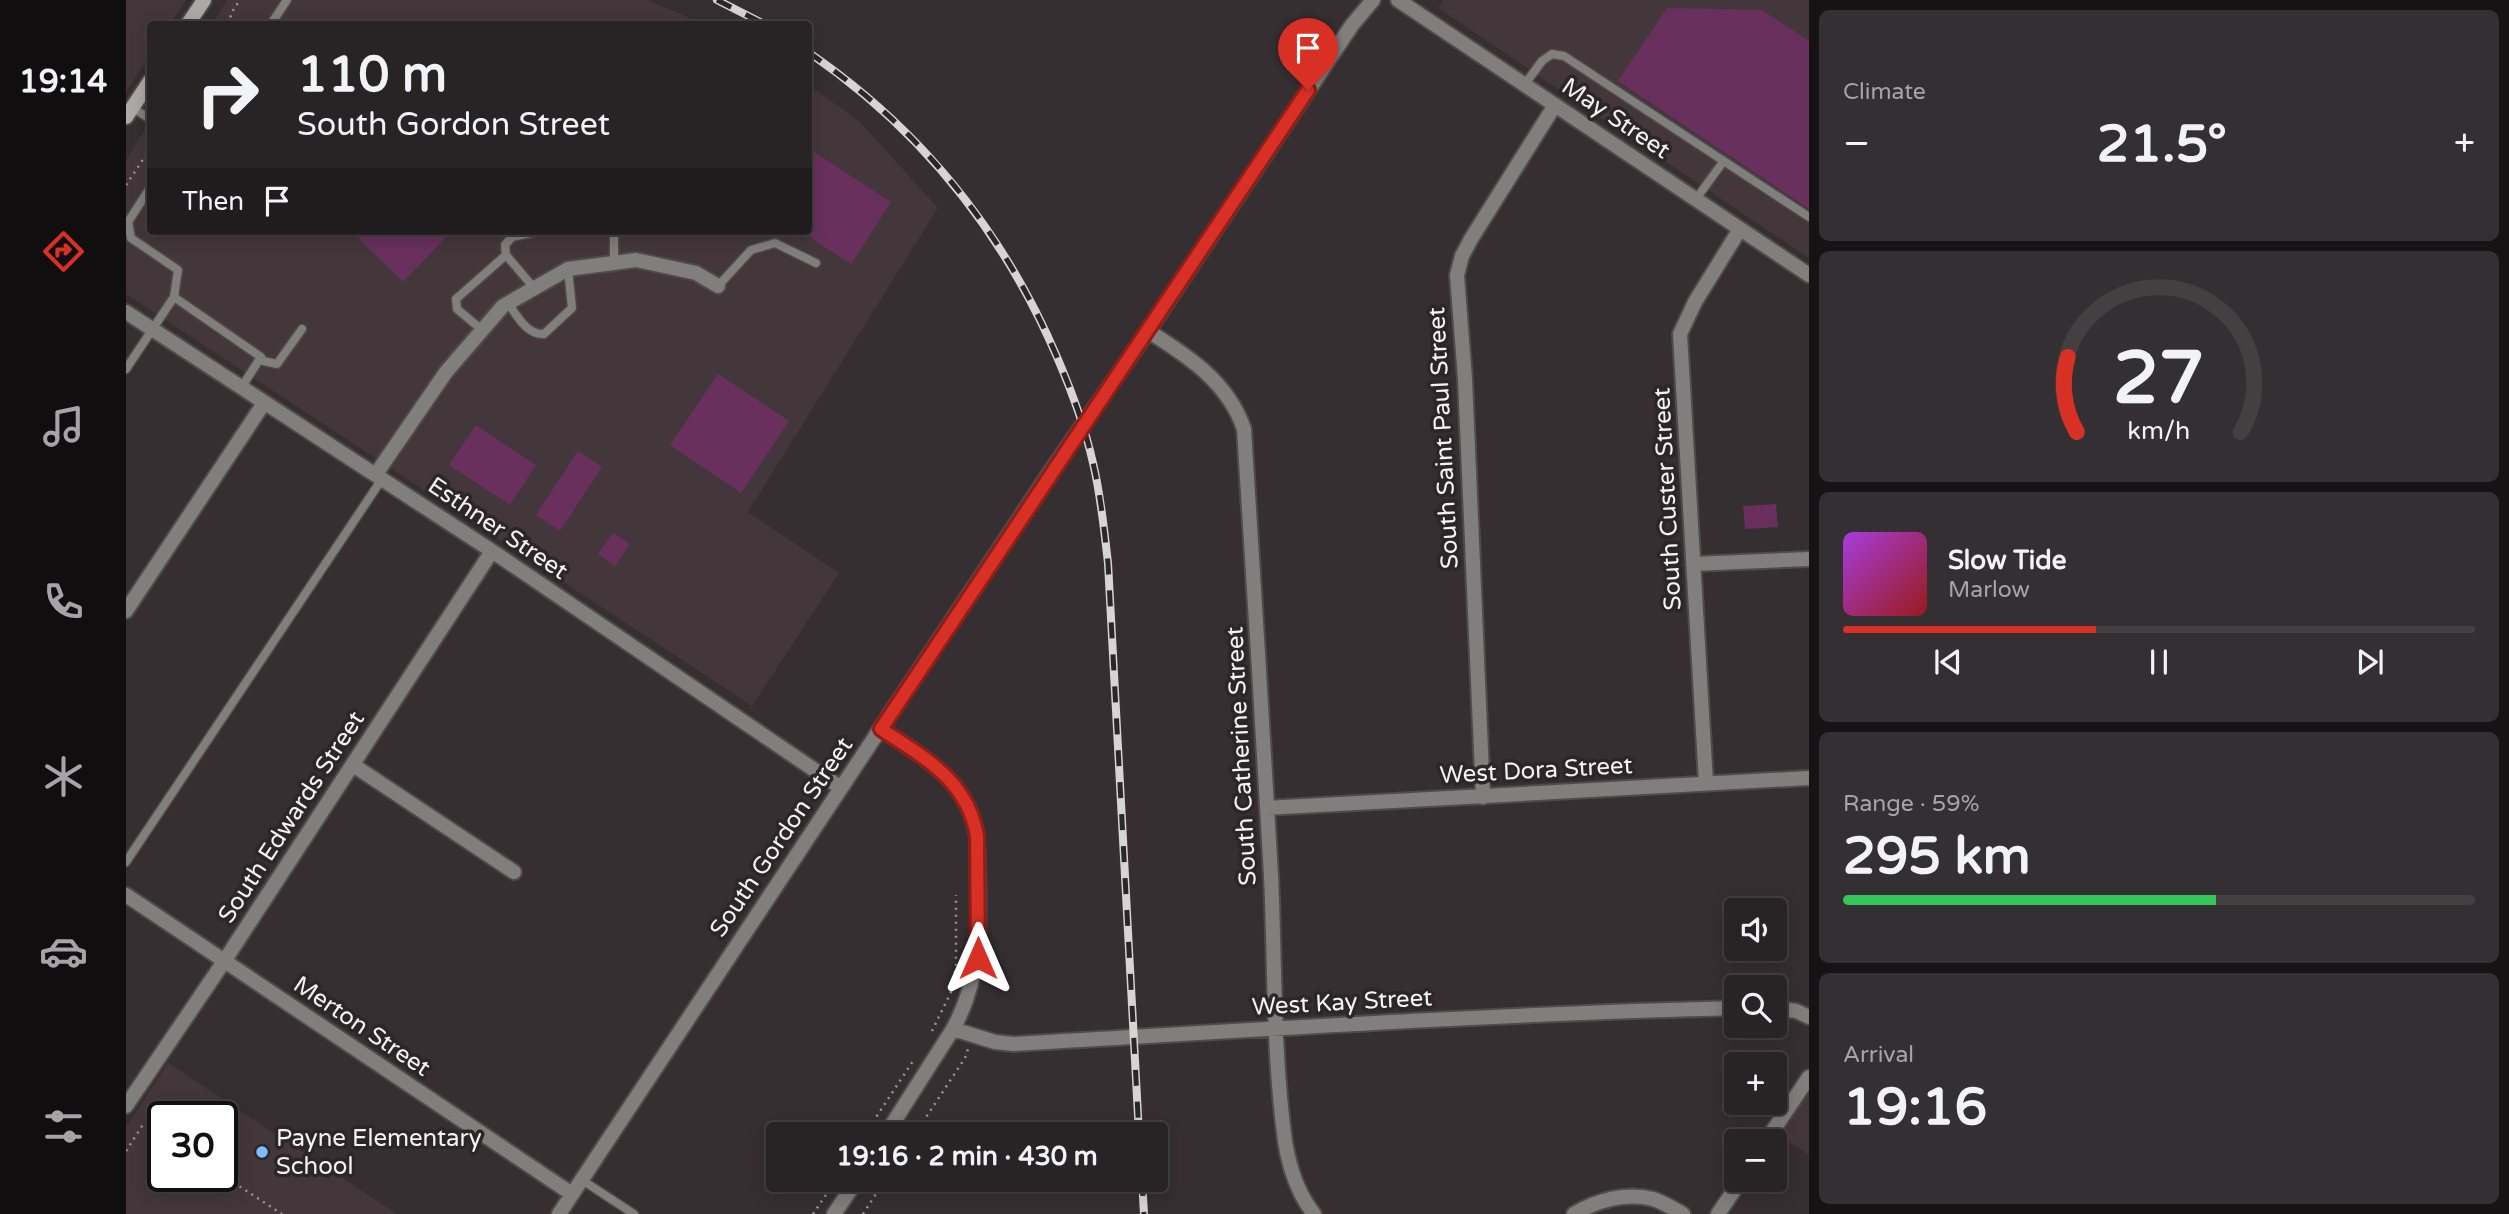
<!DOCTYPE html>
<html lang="en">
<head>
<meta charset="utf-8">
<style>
	body { margin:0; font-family:"Varela Round",sans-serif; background:#342f32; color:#f1f3f6; height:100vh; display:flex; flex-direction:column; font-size:26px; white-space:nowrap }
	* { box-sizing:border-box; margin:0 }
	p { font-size:23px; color:#a5a4a7 }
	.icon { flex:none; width:38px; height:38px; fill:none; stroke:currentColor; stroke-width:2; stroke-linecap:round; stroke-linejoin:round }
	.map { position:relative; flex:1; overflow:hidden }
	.drawer { display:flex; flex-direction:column; gap:10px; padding:10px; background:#161314; width:700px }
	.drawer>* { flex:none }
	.guide { position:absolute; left:21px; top:21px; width:665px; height:214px; border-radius:7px; box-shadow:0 4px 18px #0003,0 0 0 2px #444042; background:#282325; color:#f1f3f6; overflow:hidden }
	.fabs { position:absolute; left:1598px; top:898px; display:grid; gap:14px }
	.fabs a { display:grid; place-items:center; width:63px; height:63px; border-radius:7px; background:#282325; box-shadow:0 4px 18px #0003,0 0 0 2px #444042; font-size:35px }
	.speed { position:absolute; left:21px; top:1101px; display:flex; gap:14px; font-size:35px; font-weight:700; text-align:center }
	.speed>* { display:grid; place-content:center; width:91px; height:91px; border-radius:50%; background:#282325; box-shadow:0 4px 18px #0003,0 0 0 2px #444042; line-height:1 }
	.speed .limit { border:4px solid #111; border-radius:10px; background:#fff; color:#111 }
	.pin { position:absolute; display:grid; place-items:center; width:60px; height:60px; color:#fff; margin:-72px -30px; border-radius:50% 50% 50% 0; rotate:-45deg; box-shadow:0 0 7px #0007 }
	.pin .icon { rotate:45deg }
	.me { position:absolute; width:77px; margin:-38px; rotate:0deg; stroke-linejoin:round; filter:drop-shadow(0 0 5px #0008) }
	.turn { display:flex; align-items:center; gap:24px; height:147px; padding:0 35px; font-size:32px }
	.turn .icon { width:91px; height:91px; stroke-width:2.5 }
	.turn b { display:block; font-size:49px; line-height:60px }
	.then { display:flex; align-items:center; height:66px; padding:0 35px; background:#0003; gap:14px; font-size:26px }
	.big { font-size:52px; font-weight:700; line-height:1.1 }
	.drawer .tile { flex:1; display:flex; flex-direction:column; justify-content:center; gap:10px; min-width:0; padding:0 24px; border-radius:10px; background:#342f32 }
	.drawer .dial { align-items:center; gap:0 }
	.dial svg { height:182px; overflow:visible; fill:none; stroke:#444042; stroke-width:7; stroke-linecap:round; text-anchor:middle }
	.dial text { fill:#f1f3f6; stroke:none }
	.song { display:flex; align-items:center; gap:21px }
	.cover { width:84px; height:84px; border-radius:10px; background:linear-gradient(135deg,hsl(280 70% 55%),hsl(0 70% 35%)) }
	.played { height:7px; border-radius:4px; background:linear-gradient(90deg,#d93025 40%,#444042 40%) }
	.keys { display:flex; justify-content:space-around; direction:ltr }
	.heat { display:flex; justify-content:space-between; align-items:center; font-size:38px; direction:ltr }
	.charge { height:10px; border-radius:5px; background:linear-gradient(90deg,#34c759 59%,#444042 0) }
	.trip { position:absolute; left:640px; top:1122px; width:402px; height:70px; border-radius:7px; background:#282325; box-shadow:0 4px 18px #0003,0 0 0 2px #444042; font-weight:700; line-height:70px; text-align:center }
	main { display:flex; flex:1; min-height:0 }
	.menu { display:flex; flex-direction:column; width:126px; justify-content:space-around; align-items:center; background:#100e0f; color:#a5a4a7 }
	.menu .icon { width:49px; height:49px }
	.menu .current { color:#d93025 }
	.menu b { font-size:32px; color:#f1f3f6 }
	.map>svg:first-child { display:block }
</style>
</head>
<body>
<main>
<nav class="menu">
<b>19:14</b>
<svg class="icon current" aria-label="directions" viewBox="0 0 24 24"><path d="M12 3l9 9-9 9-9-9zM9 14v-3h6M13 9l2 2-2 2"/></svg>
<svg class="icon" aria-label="music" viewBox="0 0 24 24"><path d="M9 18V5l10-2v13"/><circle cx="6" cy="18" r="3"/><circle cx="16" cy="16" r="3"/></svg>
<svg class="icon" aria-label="phone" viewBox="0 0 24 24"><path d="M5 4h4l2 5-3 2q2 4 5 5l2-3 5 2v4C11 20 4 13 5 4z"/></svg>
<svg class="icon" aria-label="climate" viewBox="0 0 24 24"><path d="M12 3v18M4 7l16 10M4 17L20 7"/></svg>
<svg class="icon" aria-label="car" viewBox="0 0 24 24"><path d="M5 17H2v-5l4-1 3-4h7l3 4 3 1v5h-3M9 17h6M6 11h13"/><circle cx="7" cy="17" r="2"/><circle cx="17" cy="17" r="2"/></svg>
<svg class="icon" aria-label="filters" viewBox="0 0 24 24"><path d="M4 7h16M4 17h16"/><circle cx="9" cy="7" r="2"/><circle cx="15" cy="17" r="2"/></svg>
</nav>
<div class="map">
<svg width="1683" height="1214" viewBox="0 0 1683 1214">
	<rect width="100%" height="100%" fill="#352f31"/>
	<!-- built -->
	<path fill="#43373b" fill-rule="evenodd" d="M0,0H60L44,24H24V55L0,92Z
		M101,0H521L578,24H86Z
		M1317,0H1683V258L1312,8Z
		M683,85L734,122L812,208L622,512L713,573L626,706L0,294V160L24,121V231H682Z
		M42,1063L271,1214H0V1127ZM96,1116V1176H37V1116Z
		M1683,1092V1155L1654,1136Z"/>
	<!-- building -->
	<path fill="#69305e" d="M1541,8L1636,10L1683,41V209L1492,81Z
		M682,148L765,202L725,264L682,236Z
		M225,231H326L277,282Z
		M592,374L663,421L615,493L544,445Z
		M350,425L410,465L384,505L323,465Z
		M452,451L476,467L434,531L410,515Z
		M1650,504L1652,527L1619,529L1617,506Z
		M487,533L504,544L489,566L472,554Z"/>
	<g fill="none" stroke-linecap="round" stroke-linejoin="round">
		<defs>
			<path id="lane" d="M145,24L161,0
				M1399,84L1416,61L1426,54L1438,56L1683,217
				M7,108L24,119
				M24,188L2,222L5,238L52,270L48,297
				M1570,199L1597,162
				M488,262V231
				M592,286L625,250L649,243L690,263
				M408,288L380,255L379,245L386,237L414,231
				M382,303C391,316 401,335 418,334L446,308L442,269
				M356,330L331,309L330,299L380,255
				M133,360L151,364L176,329
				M0,369L48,297L135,357L115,388
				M0,862L256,479
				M456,1180L508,1214"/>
			<path id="street" d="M1272,0L1683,275
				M0,312L366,551L715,788
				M1022,331C1062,356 1102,382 1118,429C1127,578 1137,726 1145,875C1149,962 1147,1055 1159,1141C1163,1166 1172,1194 1188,1214
				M250,474L320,372L377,306L442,269L510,260L570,273L592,286
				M1567,564L1683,559
				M0,611L138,403
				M755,729C798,758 841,779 851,836C852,904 861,968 827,1029L760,1134
				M227,765L388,872
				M1580,783L1554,334L1569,302L1614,229
				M1357,797L1339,379L1331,275L1336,256L1345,239L1429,105
				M1141,808L1683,778
				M0,895L446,1194
				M1648,1008L1670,1011L1683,1017
				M827,1029L869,1042L887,1044C1128,1030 1368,1014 1610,1008
				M0,1106L99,960L366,551
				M1640,1141L1683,1077
				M433,1214L925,471L1022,331L1226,25L1247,0
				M708,1214L731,1180
				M1448,1214C1471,1200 1501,1192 1527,1199C1537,1202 1548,1209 1557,1214
				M1592,1214L1615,1180"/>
			<path id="secondary" d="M62,24L78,0
				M0,117L24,81"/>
		</defs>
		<!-- lane casing -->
		<use href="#lane" stroke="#504a4c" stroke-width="11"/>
		<!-- street casing -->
		<use href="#street" stroke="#504a4c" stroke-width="18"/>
		<!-- secondary casing -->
		<use href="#secondary" stroke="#504a4c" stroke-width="18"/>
		<!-- path -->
		<path stroke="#9a9597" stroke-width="2.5" stroke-dasharray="2 5" stroke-linecap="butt" d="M102,24L106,12L114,0
			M0,185L24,149
			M806,1031L825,992L830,966V895
			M739,1134L789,1058
			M789,1134L839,1058L842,1049
			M0,1151L18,1123L37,1135
			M96,1175L156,1214
			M687,1214L710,1180
			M737,1214L759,1180"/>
		<!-- lane -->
		<use href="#lane" stroke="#817e7e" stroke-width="8"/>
		<!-- street -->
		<use href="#street" stroke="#817e7e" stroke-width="14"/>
		<!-- secondary -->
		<use href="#secondary" stroke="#aea9a9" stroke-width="14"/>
		<defs>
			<path id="rail" d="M591,0L638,24
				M682,52C796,130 877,231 931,357C946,392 959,427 967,463C975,496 978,529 982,563L1013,1134
				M1016,1180L1018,1214"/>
		</defs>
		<!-- rail casing -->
		<use href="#rail" stroke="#d8d4d6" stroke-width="8"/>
		<!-- rail -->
		<use href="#rail" stroke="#2b2627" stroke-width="5" stroke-dasharray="16" stroke-linecap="butt"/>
	</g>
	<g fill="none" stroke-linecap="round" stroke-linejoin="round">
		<defs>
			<path id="route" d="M852,958L851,836C841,779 798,758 755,729L1182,90"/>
		</defs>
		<!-- route casing -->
		<use href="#route" stroke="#8d1f18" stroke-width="18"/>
		<!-- route -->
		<use href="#route" stroke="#d93025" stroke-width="12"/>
	</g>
	<!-- markers -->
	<circle fill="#7dbef9" stroke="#2b2627" stroke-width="2.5" cx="136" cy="1152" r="7"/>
	<g text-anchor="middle" stroke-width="7" stroke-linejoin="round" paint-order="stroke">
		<!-- street labels -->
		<g font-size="24" fill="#f6f2f4" stroke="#2b2627">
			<text transform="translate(1490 118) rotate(34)" y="8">May Street</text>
			<text transform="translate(1317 438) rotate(-93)" y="8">South Saint Paul Street</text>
			<text transform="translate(1541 499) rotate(-93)" y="8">South Custer Street</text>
			<text transform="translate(372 528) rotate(34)" y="8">Esthner Street</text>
			<text transform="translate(1115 756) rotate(-93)" y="8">South Catherine Street</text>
			<text transform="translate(1410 770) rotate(-3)" y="8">West Dora Street</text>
			<text transform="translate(165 817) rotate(-57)" y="8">South Edwards Street</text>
			<text transform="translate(655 837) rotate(-56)" y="8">South Gordon Street</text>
			<text transform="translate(1216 1002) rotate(-3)" y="8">West Kay Street</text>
			<text transform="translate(236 1026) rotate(34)" y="8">Merton Street</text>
		</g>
		<!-- poi labels -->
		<g font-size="24" fill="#f6f2f4" stroke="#2b2627" text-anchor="start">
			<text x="150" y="1146">Payne Elementary<tspan x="150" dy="28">School</tspan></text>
		</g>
	</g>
</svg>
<div class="fabs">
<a><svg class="icon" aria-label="sound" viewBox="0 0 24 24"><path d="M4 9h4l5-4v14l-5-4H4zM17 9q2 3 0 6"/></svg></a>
<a><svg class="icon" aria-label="search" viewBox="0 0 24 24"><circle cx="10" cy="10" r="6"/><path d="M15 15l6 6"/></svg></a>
<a>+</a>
<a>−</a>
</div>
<div class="speed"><div class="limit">30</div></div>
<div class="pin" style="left:1182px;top:90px;background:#d93025"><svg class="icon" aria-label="arrive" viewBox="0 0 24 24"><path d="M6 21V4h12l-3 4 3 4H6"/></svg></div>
<svg class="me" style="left:852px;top:958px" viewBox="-20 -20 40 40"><path d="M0-17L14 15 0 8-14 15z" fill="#d93025" stroke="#fff" stroke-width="4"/></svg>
<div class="trip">19:16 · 2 min · 430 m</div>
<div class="guide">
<div class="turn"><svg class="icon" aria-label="right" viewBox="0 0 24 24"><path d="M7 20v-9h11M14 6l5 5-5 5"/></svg><div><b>110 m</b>South Gordon Street</div></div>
<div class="then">Then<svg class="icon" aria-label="arrive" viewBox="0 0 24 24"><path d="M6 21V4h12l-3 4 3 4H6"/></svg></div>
</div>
</div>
<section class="drawer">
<div class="tile"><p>Climate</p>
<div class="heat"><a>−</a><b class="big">21.5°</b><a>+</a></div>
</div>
<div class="tile dial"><svg viewBox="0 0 100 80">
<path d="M14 69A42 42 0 1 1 86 69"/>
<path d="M14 69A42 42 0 0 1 10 36" stroke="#d93025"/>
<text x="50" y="56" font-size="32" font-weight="700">27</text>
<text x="50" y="72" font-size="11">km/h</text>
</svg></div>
<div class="tile">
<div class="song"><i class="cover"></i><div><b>Slow Tide</b><p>Marlow</p></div></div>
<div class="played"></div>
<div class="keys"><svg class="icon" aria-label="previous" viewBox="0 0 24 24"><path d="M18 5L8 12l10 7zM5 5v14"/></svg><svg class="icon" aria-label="pause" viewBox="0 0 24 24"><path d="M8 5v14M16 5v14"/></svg><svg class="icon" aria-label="next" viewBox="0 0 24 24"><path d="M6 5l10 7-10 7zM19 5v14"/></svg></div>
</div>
<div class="tile"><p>Range · 59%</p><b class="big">295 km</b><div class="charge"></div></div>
<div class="tile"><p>Arrival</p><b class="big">19:16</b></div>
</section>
</main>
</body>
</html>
